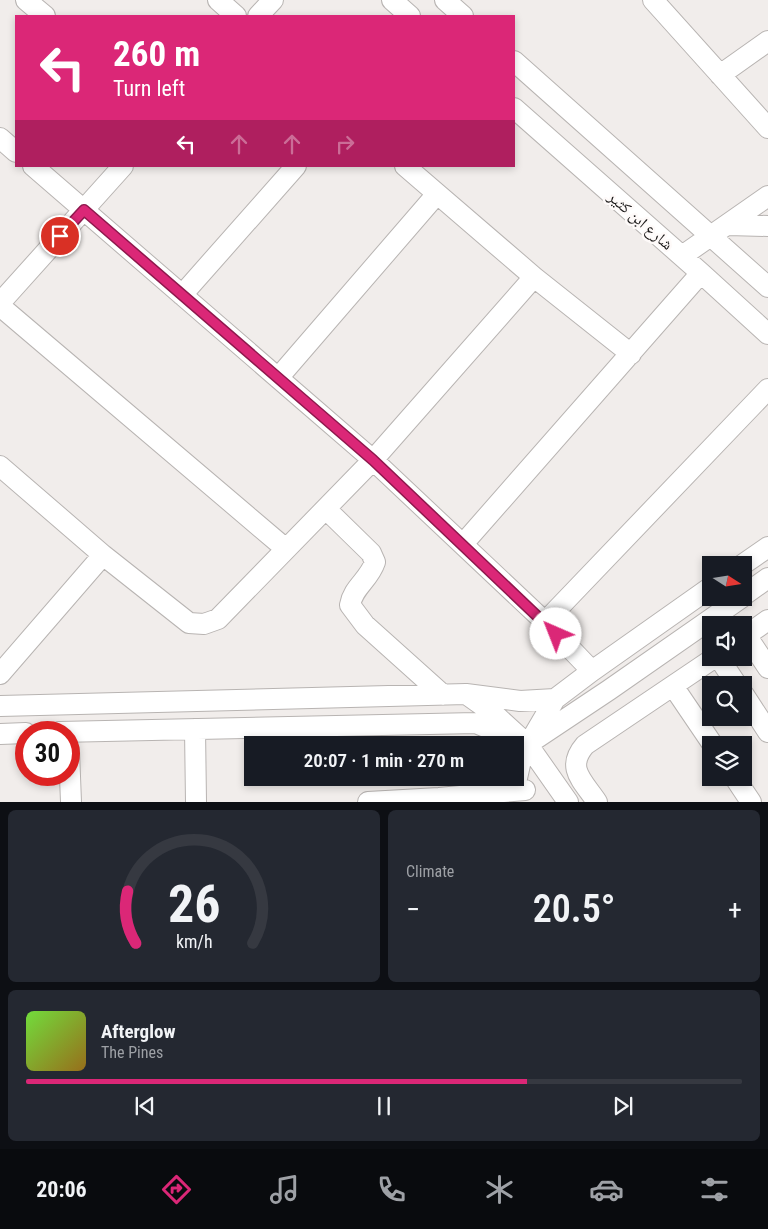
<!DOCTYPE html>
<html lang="en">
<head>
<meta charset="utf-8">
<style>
	body { margin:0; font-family:"Roboto Condensed","Noto Naskh Arabic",sans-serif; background:#242831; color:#f1f3f6; height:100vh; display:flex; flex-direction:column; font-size:19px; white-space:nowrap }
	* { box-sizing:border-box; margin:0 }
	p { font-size:16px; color:#9ea1a6 }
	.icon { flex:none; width:28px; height:28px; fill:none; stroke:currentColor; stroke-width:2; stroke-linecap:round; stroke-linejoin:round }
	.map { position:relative; height:802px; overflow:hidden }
	.drawer { display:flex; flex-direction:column; gap:8px; padding:8px; background:#0d0f14; flex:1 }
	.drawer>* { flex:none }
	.hud { position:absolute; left:15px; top:15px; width:500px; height:152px; border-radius:0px; box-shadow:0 2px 8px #0003; background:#db2777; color:#fff; overflow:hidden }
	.needle { width:32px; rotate:102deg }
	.fabs { position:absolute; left:702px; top:556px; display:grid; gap:10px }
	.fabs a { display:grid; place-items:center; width:50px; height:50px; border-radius:0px; background:#171b24; box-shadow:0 2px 8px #0003; font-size:25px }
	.speed { position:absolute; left:15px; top:721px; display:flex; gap:10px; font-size:25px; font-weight:700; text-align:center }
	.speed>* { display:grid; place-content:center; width:65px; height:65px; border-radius:50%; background:#171b24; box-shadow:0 2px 8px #0003; line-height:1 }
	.speed .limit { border:8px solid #d22; background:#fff; color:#111 }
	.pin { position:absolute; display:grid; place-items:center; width:42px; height:42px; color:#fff; margin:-21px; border:2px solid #fff; border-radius:50%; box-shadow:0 1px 5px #0007 }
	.me { position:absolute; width:55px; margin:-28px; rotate:316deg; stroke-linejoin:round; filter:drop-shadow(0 0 4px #0008) }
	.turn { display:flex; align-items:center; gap:18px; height:105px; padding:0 15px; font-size:22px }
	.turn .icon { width:65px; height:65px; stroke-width:2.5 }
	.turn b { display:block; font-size:35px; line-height:42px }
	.lanes { display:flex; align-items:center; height:48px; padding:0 15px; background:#0003; justify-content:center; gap:25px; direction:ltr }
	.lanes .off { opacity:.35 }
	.big { font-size:38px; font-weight:600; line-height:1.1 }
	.drawer .tile { flex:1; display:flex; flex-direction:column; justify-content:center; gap:8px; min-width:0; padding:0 18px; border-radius:8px; background:#242831 }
	.drawer .dial { align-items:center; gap:0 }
	.dial svg { height:130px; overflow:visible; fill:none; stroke:#363941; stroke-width:7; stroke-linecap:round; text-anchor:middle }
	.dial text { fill:#f1f3f6; stroke:none }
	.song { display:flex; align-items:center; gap:15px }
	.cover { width:60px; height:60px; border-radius:8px; background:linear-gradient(135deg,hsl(100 70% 55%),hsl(40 70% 35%)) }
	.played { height:5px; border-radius:2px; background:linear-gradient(90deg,#db2777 70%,#363941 70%) }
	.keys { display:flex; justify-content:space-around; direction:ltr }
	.heat { display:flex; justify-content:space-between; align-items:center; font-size:28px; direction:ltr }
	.drawer .tiles { flex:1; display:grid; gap:8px; grid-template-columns:1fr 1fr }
	.tile:last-child { grid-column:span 2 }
	.trip { position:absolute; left:244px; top:736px; width:280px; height:50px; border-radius:0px; background:#171b24; box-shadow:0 2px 8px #0003; font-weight:600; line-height:50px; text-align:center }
	.menu { display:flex; height:80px; justify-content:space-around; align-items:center; background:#090b0e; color:#9ea1a6 }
	.menu .icon { width:35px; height:35px }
	.menu .on { color:#db2777 }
	.menu b { font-size:22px; color:#f1f3f6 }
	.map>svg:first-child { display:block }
</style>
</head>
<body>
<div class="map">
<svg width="768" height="802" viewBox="0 0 768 802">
	<rect width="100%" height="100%" fill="#f1edeb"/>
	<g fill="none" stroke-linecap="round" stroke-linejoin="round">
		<defs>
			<path id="minor" d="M26,0L45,16
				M218,0L236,16
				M392,0L410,16
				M445,0L463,16
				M653,0L768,128
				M258,16L273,0
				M514,61L768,287
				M720,75L768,41
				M514,108L701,273L768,334
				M0,138L16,152
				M33,166L373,460L545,622L592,671
				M405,166L534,277L631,354
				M728,225L768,226
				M682,256L768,196
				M182,295L296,166
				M0,303L123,166
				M0,306L286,549
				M278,378L436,195
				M0,466L103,555L189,623L204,624L218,619L373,460L534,277
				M326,509L371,553L375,562C369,580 353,587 350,605L365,625L443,695
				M463,544L701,273
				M742,565L768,547
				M744,595L768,578
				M545,622L768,389
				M746,635L768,668
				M744,637L768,620
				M719,658L737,685
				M0,674L103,555
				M673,686L713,745
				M744,695L768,732
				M469,696L493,713L528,745L568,802
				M0,706L466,694L520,701L555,699
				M195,729L196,802
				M59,732L476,723L528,745
				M0,734L26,733
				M531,742L609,690L741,598
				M69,751L71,802
				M517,778L521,760L528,745L555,699L592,671L711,587
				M735,778L751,802
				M368,802L439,798L525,790
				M597,802C583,781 565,768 585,745L714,658"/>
		</defs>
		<!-- minor casing -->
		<use href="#minor" stroke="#b8b4b2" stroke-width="22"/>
		<!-- minor -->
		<use href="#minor" stroke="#fff" stroke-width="20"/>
	</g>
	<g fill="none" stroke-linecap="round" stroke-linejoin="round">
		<defs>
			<path id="route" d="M60,236L84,210L373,460L556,634"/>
		</defs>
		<!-- route casing -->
		<use href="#route" stroke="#8e194d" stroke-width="12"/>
		<!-- route -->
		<use href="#route" stroke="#db2777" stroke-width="9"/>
	</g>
	<g text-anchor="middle" stroke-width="5" stroke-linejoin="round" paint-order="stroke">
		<!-- street labels -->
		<g font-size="16" fill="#1c1a1a" stroke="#fefaf9">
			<text transform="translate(641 220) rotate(41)" y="6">شارع ابن كثير</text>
		</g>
	</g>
</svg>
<div class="fabs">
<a><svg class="needle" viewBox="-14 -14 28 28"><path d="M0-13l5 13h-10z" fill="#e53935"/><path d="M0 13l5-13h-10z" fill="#9ea1a6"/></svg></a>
<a><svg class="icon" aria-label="sound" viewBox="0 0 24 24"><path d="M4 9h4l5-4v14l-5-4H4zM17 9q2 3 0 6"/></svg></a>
<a><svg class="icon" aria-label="search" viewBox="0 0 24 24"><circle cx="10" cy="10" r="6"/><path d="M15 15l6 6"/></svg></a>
<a><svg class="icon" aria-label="layers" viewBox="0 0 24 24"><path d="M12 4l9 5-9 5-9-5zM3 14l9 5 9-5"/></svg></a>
</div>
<div class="speed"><div class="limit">30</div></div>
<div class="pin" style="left:60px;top:236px;background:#d93025"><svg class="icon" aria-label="arrive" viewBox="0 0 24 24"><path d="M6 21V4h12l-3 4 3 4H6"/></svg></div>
<svg class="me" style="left:556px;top:634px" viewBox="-20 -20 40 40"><circle r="19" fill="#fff"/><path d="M0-13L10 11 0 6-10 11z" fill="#db2777"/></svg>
<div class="trip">20:07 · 1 min · 270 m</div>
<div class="hud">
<div class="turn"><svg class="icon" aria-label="left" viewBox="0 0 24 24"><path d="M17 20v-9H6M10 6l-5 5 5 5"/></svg><div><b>260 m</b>Turn left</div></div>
<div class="lanes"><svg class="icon" aria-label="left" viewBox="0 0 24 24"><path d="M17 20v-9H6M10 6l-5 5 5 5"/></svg><svg class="icon off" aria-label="ahead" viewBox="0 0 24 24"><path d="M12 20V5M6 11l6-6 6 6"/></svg><svg class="icon off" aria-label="ahead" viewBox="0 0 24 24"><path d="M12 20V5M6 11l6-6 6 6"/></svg><svg class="icon off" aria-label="right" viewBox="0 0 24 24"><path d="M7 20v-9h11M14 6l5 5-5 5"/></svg></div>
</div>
</div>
<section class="drawer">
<div class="tiles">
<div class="tile dial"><svg viewBox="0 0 100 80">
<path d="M14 69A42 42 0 1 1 86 69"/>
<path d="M14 69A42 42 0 0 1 9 37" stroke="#db2777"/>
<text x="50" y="56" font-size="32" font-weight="700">26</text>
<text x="50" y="72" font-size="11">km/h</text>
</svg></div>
<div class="tile"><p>Climate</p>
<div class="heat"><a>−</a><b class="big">20.5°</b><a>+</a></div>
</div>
<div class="tile">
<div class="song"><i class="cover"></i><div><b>Afterglow</b><p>The Pines</p></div></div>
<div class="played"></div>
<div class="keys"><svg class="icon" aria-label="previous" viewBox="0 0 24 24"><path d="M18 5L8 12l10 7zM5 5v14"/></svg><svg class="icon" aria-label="pause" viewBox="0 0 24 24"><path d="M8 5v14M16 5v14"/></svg><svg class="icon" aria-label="next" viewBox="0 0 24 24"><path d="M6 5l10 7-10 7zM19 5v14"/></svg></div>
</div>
</div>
</section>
<nav class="menu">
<b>20:06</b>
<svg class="icon on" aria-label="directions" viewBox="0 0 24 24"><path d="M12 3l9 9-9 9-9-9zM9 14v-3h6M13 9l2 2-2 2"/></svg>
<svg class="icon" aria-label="music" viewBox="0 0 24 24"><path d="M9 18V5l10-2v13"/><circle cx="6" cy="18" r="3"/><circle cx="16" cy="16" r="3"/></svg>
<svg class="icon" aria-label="phone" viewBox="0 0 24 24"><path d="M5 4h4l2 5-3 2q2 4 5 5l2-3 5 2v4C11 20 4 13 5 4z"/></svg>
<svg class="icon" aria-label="climate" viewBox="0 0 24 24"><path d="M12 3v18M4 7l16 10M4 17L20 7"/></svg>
<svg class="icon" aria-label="car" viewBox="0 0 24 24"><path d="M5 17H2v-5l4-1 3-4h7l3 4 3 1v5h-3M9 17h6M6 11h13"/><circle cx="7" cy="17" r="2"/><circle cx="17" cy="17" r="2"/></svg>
<svg class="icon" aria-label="filters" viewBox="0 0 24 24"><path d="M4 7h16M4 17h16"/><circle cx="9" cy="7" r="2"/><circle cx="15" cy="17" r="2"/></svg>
</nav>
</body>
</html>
